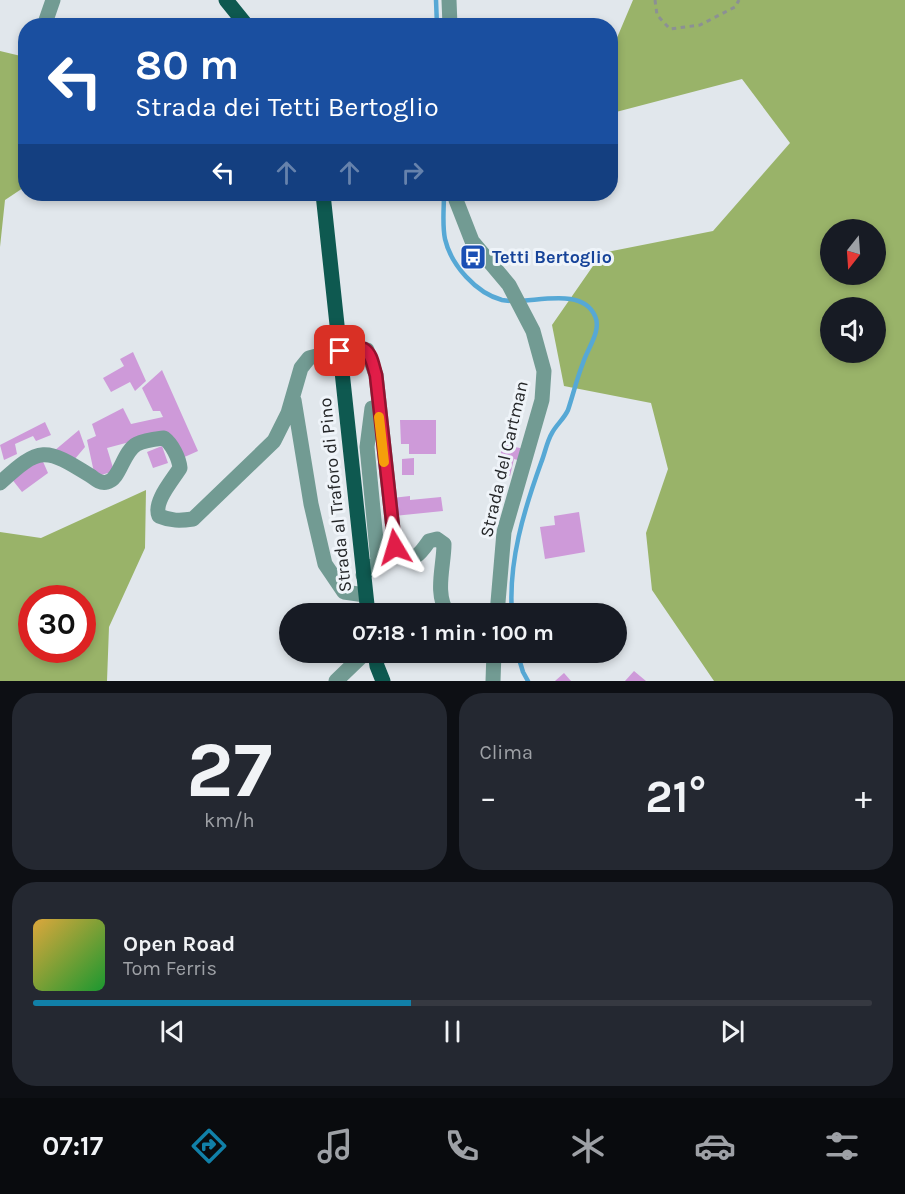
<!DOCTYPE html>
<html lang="it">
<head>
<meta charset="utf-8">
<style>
	body { margin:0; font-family:Karla,sans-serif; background:#242831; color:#f1f3f6; height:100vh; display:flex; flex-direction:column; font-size:22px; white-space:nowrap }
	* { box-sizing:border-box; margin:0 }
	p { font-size:20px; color:#9ea1a6 }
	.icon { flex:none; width:33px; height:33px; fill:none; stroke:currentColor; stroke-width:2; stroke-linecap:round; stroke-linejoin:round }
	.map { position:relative; height:681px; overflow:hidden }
	.drawer { display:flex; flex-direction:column; gap:12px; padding:12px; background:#0d0f14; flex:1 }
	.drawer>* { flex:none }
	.top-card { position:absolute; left:18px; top:18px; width:600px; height:183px; border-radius:24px; box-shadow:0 3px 9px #0003; background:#1a4fa0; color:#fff; overflow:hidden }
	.needle { width:39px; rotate:197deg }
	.buttons { position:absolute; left:820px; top:219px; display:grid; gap:12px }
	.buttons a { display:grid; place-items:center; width:66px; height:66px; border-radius:50%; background:#171b24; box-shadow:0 3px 9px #0003; font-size:30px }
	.speed { position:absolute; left:18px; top:585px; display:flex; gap:12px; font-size:30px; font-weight:700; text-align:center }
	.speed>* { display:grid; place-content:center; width:78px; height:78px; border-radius:50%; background:#171b24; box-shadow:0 3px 9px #0003; line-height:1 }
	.speed .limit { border:9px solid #d22; background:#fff; color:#111 }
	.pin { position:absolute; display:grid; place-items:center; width:51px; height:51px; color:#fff; margin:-26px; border-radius:12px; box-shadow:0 3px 9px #0006 }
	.me { position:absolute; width:66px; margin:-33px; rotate:353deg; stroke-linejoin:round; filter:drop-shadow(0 0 4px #0008) }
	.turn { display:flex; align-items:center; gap:21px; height:126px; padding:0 18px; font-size:27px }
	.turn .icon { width:78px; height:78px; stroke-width:2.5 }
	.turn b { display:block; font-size:42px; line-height:51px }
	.lanes { display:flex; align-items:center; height:57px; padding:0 18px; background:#0003; justify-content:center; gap:30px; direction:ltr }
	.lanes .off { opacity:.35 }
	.big { font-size:45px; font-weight:700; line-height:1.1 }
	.drawer .tile { flex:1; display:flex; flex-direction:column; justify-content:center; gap:9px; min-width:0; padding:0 21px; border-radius:24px; background:#242831 }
	.drawer .dial { align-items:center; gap:0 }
	.dial b { font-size:78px; line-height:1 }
	.song { display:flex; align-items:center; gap:18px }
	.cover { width:72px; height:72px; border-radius:9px; background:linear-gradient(135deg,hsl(40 70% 55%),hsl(130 70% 35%)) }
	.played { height:6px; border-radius:3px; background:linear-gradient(90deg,#1180a8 45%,#363941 45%) }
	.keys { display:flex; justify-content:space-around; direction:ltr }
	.heat { display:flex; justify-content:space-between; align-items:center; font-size:33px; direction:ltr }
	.drawer .tiles { flex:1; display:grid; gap:12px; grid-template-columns:1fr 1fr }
	.tile:last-child { grid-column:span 2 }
	.trip { position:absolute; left:279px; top:603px; width:348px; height:60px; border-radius:30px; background:#171b24; box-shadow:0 3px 9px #0003; font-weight:700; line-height:60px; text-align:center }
	.tab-bar { display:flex; height:96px; justify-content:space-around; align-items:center; background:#090b0e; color:#9ea1a6 }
	.tab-bar .icon { width:42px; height:42px }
	.tab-bar .on { color:#1180a8 }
	.tab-bar b { font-size:27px; color:#f1f3f6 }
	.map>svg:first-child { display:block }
</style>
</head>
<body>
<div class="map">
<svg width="905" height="681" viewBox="0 0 905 681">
	<rect width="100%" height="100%" fill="#e1e7ec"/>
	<!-- forest -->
	<path fill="#99b369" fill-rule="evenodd" d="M633,0H905V681H714L652,590L646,533L668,469L651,403L564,386L552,325L602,253L713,231L790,143L742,79L616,112L611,90V52ZM831,230H876V274H831ZM831,308H876V352H831Z
		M0,51L25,57L26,186L5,200L0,247Z
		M146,490L145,548L109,627L107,681H0V532L41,538ZM32,598H82V650H32Z"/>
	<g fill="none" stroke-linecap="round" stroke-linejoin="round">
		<!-- stream -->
		<path stroke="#56a8d5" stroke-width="4.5" d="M436,0L437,26
			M444,194C444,208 442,225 445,239C451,265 476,293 502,300C527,306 581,284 595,316C602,331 587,349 583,363C577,378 573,395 568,410C564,419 556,425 552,433C547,441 545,453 541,463C524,510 508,562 512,614
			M517,652L523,672L528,681"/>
	</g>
	<!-- building -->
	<path fill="#ce9ad9" d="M133,352L146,381L135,391L130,382L111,392L103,378L124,366L120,359Z
		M162,370L198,451L180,459L167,432L107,448L114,471L95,477L87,440L96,436L92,424L123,408L131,424L163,417L160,411H153L142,388Z
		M400,420H436V454H409V444H401Z
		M45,422L51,435L36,441L33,436L15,444L17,454L4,460L0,445Z
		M79,430L85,447L74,460L54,451Z
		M503,444L524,449L521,461L514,459L510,476L496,473Z
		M162,446L168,463L153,468L147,452Z
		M41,457L48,473L22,492L11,478Z
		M414,458V475H402V459Z
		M410,496V500L441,497L443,511L394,516L392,498Z
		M579,512L585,552L545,559L540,527L555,525L554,516Z
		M634,671L646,681H625Z
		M564,673L571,681H555Z"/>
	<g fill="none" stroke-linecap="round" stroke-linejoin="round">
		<!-- path -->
		<path stroke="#8c9094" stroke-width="3" stroke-dasharray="4.5 4.5" stroke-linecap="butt" d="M655,0L657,15L670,29L700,25L735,7L739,0"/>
		<!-- minor -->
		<path stroke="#729b93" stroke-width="15" d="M449,0L450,26
			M44,26L53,0
			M456,194V200L472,241L509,285L533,331L544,371L542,400L504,532L497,614
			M357,349L367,350L376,375L395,547L398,555C415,562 420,554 429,541L437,539L444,544C444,566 434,594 448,614
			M294,400L311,504L325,564L344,592L365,595
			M0,483C40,446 45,447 91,476C95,479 101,484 107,482C120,480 123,451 137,444C145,440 156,439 164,438C172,444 179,458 180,468C172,481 153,502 159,516C171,521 180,521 193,519L274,441L288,413L301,368L309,358L324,354
			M363,575L378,561L367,447L372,408
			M336,681L366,652
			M493,681L494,652"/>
		<!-- major -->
		<path stroke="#0e5950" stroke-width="15" d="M226,0L247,26
			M323,194L368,614
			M375,652L377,666L383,681"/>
		<!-- minor-bridge -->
		<path stroke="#729b93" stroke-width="15" d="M324,354L357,349"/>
	</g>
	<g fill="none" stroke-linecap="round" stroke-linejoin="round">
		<defs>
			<path id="route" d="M340,351L364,349C372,354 373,366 376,375L395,547"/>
		</defs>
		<!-- route casing -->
		<use href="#route" stroke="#92132f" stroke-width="15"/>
		<!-- route -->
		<use href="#route" stroke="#e11d48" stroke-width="10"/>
		<!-- slow -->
		<path stroke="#f59e0b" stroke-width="10" d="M379,417L384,462"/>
	</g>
	<!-- icons -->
	<defs>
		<symbol id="bus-square" viewBox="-11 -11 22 22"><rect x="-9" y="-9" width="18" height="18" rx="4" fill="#1a4fb4" stroke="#eff4f9"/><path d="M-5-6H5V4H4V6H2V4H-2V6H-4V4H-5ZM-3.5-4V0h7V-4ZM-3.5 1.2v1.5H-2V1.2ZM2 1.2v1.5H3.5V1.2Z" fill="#fff"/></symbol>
	</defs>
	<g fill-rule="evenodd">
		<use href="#bus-square" x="458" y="242" width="30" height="30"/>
	</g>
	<g text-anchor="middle" stroke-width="6" stroke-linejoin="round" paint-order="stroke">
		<!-- transit labels -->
		<g font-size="18" font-weight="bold" fill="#164399" stroke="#eff4f9" text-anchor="start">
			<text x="492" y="263">Tetti Bertoglio</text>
		</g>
		<!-- street labels -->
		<g font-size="18" fill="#242628" stroke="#eff4f9">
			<text transform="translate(504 459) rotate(-77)" y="6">Strada del Cartman</text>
			<text transform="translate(335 495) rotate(-96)" y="6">Strada al Traforo di Pino</text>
		</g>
	</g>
</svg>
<div class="buttons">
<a><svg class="needle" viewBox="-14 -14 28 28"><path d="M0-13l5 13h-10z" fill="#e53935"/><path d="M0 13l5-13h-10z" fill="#9ea1a6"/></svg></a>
<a><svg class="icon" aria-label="sound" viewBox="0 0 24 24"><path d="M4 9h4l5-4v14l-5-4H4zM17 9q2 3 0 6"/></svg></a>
</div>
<div class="speed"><div class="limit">30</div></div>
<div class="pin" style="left:340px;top:351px;background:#d93025"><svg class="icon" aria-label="arrive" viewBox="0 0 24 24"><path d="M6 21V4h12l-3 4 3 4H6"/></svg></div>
<svg class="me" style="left:395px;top:547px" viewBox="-20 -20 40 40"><path d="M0-17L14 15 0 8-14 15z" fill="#e11d48" stroke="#fff" stroke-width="4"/></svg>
<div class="trip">07:18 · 1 min · 100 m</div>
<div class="top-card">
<div class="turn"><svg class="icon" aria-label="left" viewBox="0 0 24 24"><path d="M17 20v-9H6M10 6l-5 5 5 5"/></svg><div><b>80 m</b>Strada dei Tetti Bertoglio</div></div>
<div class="lanes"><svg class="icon" aria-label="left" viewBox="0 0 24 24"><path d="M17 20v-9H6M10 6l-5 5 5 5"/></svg><svg class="icon off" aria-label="ahead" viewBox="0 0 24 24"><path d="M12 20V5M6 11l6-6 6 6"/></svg><svg class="icon off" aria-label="ahead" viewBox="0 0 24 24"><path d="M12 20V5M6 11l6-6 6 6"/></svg><svg class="icon off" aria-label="right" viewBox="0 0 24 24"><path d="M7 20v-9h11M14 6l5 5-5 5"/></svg></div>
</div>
</div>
<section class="drawer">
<div class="tiles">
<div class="tile dial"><b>27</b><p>km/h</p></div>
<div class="tile"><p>Clima</p>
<div class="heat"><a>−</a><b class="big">21°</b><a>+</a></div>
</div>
<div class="tile">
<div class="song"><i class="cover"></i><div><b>Open Road</b><p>Tom Ferris</p></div></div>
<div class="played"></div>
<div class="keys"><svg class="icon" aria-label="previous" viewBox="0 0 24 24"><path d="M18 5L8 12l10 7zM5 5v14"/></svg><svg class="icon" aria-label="pause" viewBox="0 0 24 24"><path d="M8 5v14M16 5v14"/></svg><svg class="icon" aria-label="next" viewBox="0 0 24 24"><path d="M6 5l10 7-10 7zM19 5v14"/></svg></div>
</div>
</div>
</section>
<nav class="tab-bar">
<b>07:17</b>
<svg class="icon on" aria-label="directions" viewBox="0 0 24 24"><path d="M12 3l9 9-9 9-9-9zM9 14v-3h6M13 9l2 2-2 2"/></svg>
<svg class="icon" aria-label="music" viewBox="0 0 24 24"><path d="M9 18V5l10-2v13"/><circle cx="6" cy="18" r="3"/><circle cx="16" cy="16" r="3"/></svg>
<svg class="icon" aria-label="phone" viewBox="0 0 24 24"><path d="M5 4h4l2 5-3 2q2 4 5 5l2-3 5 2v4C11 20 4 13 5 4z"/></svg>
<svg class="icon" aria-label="climate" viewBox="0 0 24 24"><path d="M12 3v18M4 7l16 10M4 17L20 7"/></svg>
<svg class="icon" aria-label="car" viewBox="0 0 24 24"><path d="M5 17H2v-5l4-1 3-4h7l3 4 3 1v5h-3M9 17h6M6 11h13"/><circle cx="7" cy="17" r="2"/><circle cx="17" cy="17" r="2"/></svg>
<svg class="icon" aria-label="filters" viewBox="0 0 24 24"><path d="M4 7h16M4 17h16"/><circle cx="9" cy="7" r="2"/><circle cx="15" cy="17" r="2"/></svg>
</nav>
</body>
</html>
